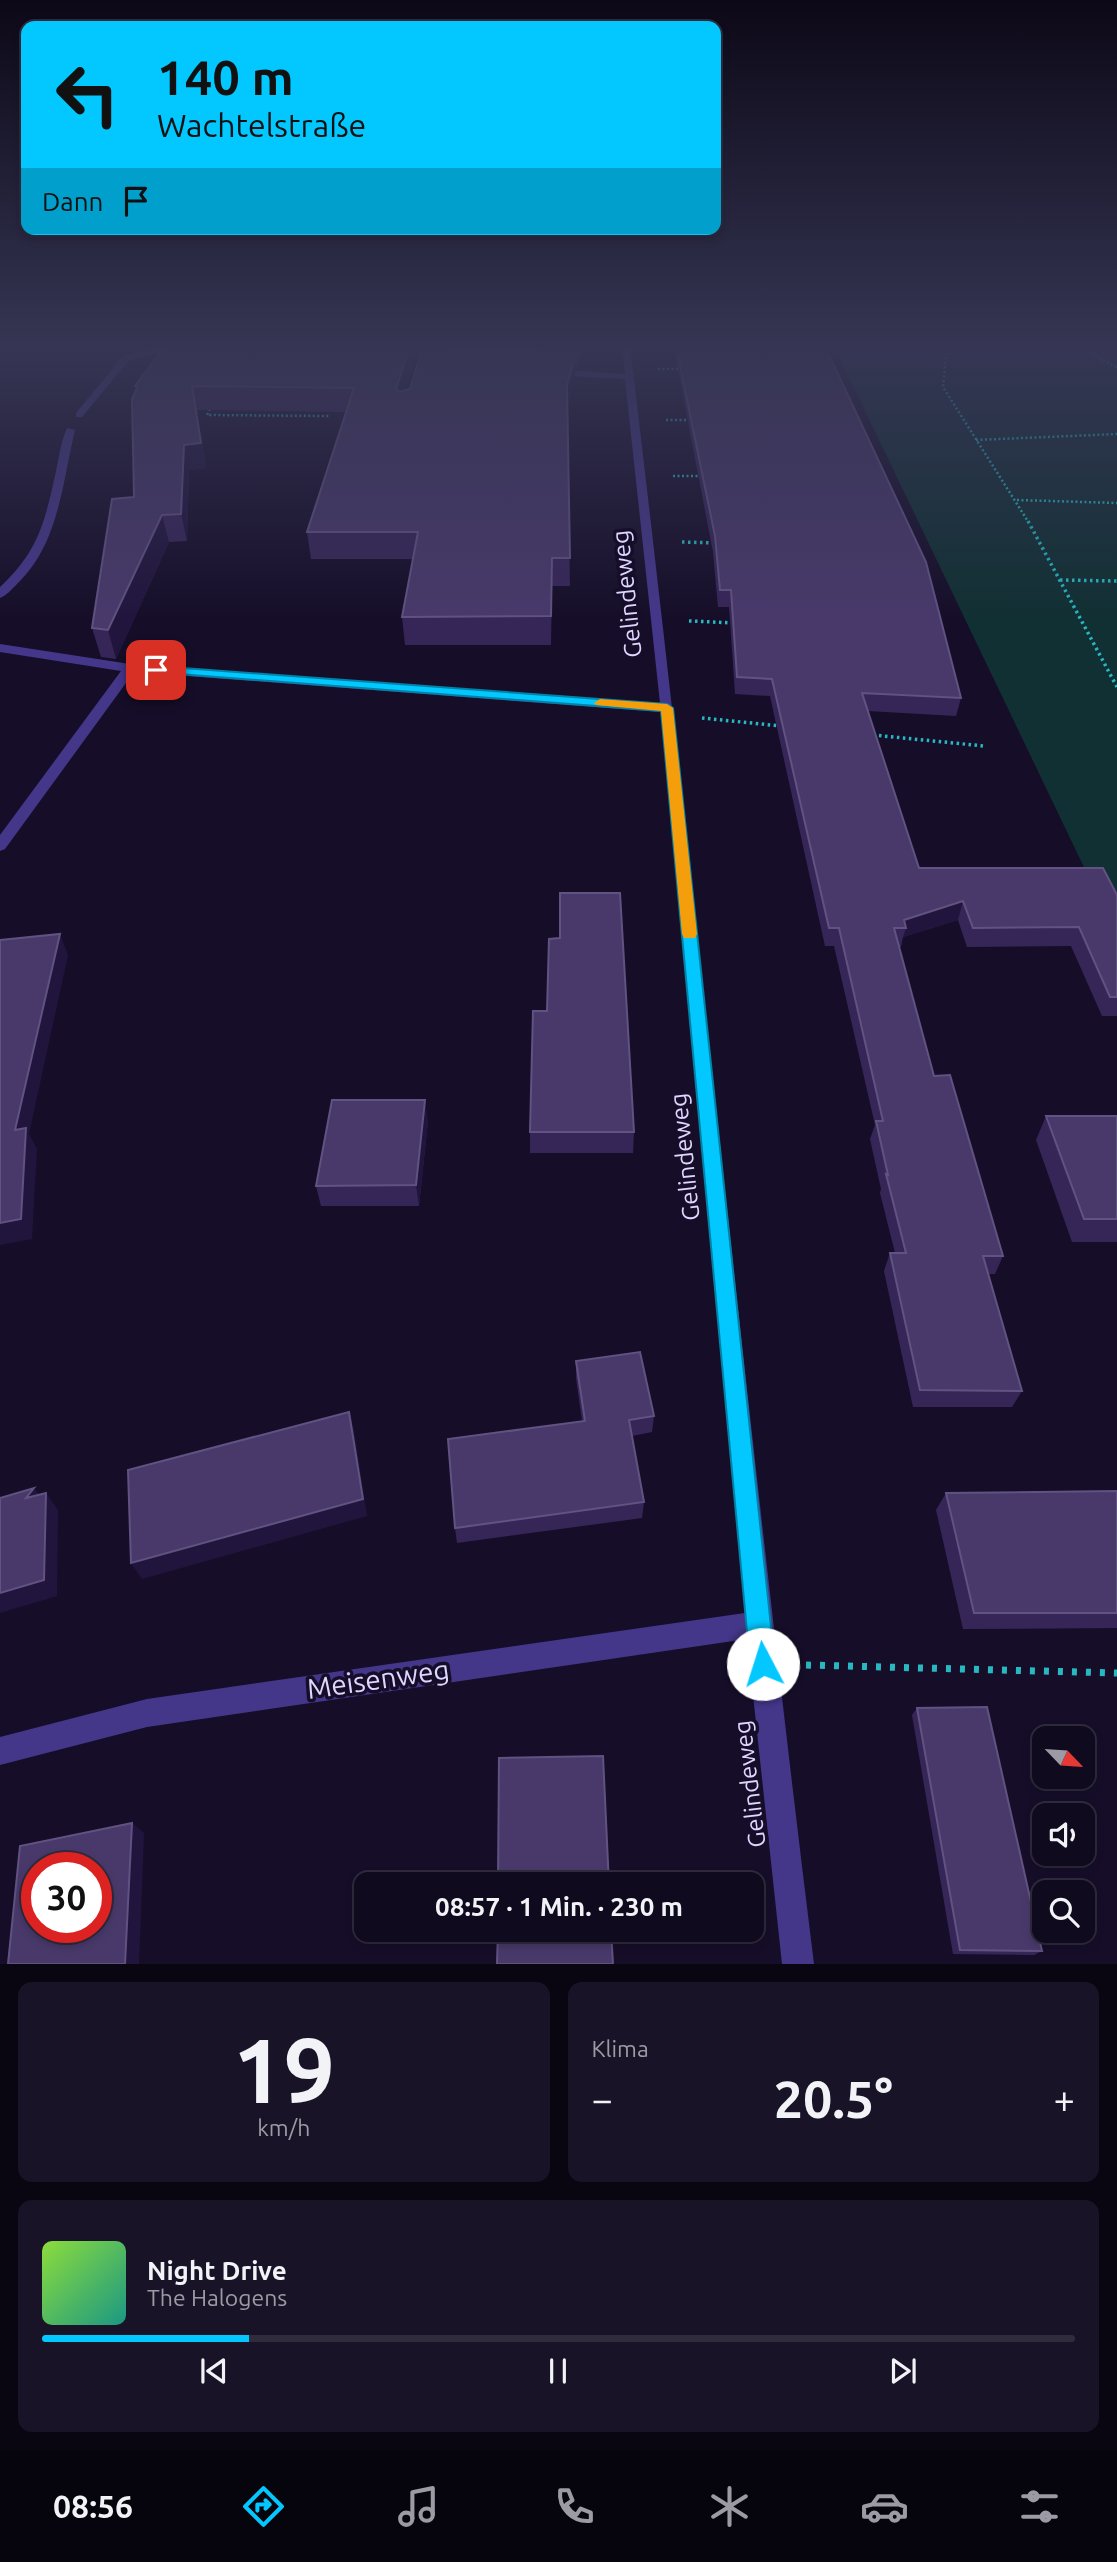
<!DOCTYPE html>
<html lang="de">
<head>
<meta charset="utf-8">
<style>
	body { margin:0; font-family:Ubuntu,sans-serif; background:#191328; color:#f1f3f6; height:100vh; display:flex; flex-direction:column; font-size:26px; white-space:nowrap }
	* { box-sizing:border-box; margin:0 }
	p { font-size:23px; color:#9c9aa4 }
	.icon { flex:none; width:38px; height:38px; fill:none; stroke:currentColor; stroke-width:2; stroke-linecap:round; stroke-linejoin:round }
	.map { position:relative; height:1964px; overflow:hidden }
	.side { display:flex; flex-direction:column; gap:18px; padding:18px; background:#090611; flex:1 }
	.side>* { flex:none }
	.banner { position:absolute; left:21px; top:21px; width:700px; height:214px; border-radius:14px; box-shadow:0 4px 10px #0003,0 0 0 2px #302b3d; background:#02c8ff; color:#111; overflow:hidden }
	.needle { width:46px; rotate:115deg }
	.tools { position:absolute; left:1032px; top:1726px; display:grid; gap:14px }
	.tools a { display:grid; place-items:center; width:63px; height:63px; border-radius:14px; background:#100a1f; box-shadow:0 4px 10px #0003,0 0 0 2px #302b3d; font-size:35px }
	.speed { position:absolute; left:21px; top:1852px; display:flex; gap:14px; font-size:35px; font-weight:700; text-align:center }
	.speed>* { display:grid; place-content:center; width:91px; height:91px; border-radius:50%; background:#100a1f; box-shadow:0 4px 10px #0003,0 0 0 2px #302b3d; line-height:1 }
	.speed .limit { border:10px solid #d22; background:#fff; color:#111 }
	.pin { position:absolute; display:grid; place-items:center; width:60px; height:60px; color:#fff; margin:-30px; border-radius:14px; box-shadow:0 4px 10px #0006 }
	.me { position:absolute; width:77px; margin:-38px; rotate:355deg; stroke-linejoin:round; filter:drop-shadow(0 0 5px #0008) }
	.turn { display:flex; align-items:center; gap:24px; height:147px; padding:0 21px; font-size:32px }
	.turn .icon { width:91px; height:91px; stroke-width:2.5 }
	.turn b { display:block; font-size:49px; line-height:60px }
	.then { display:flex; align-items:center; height:66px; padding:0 21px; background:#0003; gap:14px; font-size:26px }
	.big { font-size:52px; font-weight:700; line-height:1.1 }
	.side .tile { flex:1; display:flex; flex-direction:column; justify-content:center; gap:10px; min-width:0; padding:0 24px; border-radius:14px; background:#191328 }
	.side .dial { align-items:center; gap:0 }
	.dial b { font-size:91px; line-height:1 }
	.song { display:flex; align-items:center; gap:21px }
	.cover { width:84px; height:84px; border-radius:10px; background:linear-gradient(135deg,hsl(90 70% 55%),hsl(170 70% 35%)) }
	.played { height:7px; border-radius:4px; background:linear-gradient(90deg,#02c8ff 20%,#302b3d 20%) }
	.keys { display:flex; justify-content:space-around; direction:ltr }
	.heat { display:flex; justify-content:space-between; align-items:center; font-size:38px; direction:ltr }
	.side .tiles { flex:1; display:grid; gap:18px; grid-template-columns:1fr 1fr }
	.tile:last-child { grid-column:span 2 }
	.trip { position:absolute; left:354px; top:1872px; width:410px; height:70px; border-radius:14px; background:#100a1f; box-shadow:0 4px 10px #0003,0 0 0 2px #302b3d; font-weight:700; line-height:70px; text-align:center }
	.tabs { display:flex; height:112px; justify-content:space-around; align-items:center; background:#06040c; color:#9c9aa4 }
	.tabs .icon { width:49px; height:49px }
	.tabs .current { color:#02c8ff }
	.tabs b { font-size:32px; color:#f1f3f6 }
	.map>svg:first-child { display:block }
</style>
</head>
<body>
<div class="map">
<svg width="1117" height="1964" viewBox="0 0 1117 1964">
	<rect width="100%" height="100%" fill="#160e29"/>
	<!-- green -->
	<path fill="#113033" d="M834,346H1117V936Z"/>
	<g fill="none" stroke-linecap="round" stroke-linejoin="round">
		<!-- path-far2 -->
		<path stroke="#28b8c1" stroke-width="2.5" stroke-dasharray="2 2.5" stroke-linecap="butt" d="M953,346L946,357L943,387L1029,523
			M1080,346L1117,368
			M658,369H681
			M212,405L207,415L329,416
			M666,420H692
			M976,440L1117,434
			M673,476H702
			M1017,500L1117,503"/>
		<!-- path-far1 -->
		<path stroke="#28b8c1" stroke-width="3.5" stroke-dasharray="2.5 3.5" stroke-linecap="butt" d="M1028,521L1117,687
			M682,542L715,543
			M1060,580L1117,581
			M689,621L736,623
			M702,718L781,726
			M873,735L984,746"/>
		<!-- path -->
		<path stroke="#28b8c1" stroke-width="7" stroke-dasharray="5 9" stroke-linecap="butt" d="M806,1665L1117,1673"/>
		<!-- street -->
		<path fill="#44378a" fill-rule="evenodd" d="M167,346H189L129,360L82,417H76V413L123,356Z
			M622,346H630C695,885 747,1425 814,1964H782L747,1639L147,1727L0,1765V1737L147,1699L745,1613L661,712L134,672L5,849L0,851V835L121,671L0,652V644L130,664L660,703L625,379L552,375L548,372L552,369L625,374Z
			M67,428L75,430C62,484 59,544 17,584C11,590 7,595 0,598V587C39,551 45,521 56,471C59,457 61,441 67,428Z"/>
	</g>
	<!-- wall -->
	<path fill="#362658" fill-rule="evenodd" d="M165,346H585L578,368H575V378L567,407L570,586H552L551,645H405L402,617L413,559H311L307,532L347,412L197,410L206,468L189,470L187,541L169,542L116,659L101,657L92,628L134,497L135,386ZM411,358H419L410,389L405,390L412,367Z
		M674,346H825L961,698L956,716L868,711L919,868L1117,895V1016H1102L1071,946L967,947L958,920L903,937L901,947H899L934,1076L1003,1256L995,1274H988L1022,1391L1012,1407H913L884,1271L890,1253H895L880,1193L881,1189L870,1139L875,1125L834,946H825L770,696L735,694L729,607H718L713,552L674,349Z
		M1046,1116H1117V1242H1072L1036,1140Z
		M428,1121L419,1206H321L316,1186Z
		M530,1132H634L633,1153H530Z
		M576,1361L654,1416L652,1432L632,1436L644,1502L642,1518L457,1543L455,1528L582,1421L576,1378Z
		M1117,1491V1628L963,1629L936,1510L946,1493Z
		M917,1708L1042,1951L1034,1955L953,1954L912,1715Z"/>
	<!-- shaded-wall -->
	<path fill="#21153d" d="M410,346L412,367L398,413L396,389Z
		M581,346H585L578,368V356Z
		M576,355L575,378L567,409V385Z
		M192,386L206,468L189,470L187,541L181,514L184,445Z
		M162,515L169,542L116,659L108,630Z
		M963,901L958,920L903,937L906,928L904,920Z
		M60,934L68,955L29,1134L37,1149L32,1239L0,1245V1223L15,1130Z
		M425,1100L428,1121L419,1206L416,1185Z
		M349,1412L354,1430L367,1516L142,1579L131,1563Z
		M34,1488L46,1504V1493L58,1510L57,1596L0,1613V1593L26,1498Z
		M132,1823L144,1833L139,1964H125Z"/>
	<!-- building -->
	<path fill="#48396a" stroke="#605281" stroke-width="2" fill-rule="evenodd" d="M165,346H410L396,389L400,392L410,389L423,346L576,355L567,385L570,558H552L551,616L402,617L418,532H307L354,388L192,386L201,443L184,445L181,514L162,515L108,630L92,628L112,499L134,497L132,399L138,386H135Z
		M433,346H581L578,356Z
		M676,346H825L926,562L961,698L862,693L919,868H1103L1117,895V997H1110L1079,927L973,928L963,901L904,920L906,928H894L934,1076L950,1075L1003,1256H983L1022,1391L920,1390L890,1253H906L886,1174L888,1175L876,1121H883L839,928H829L772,679L737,677L731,590H720L715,536Z
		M560,893H620L634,1132H530L533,1011H547L549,939L560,938Z
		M60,934L15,1130L26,1128L21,1219L0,1223V940Z
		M332,1100H425L416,1185L316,1186Z
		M1046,1116H1117V1219H1084Z
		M640,1352L654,1416L629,1420L644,1502L455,1528L448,1439L585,1421L576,1361Z
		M349,1412L363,1499L131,1563L128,1470Z
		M34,1488L26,1498L46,1493L44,1580L0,1593V1498Z
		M1117,1491V1613H974L946,1493Z
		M987,1707L1042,1951L960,1950L917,1708Z
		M603,1756L609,1885H498L499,1758Z
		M132,1823L125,1964H8L20,1846ZM37,1867H96V1927H37Z
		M498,1930H611L613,1964H497Z"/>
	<!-- sky -->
	<linearGradient id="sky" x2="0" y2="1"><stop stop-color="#0c0817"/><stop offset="0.56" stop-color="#363654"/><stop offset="1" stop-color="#363654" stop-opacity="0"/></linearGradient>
	<rect width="1117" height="620" fill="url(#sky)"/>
	<!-- route -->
	<path fill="#02c8ff" stroke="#0182a6" stroke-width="2" d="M156,666L667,704L673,708L775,1664L771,1673L763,1676L754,1673L750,1664L661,711L152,672L151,670Z"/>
	<!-- slow -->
	<path fill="#f59e0b" d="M600,699L667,704L673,708L697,934L695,938H684L682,934L661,711L596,705L594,703Z"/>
	<g text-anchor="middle" stroke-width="7" stroke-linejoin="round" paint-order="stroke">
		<!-- street labels -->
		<g font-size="24" fill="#dfd6ff" stroke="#160e29">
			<text transform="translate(627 594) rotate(-96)" y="8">Gelindeweg</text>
			<text transform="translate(685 1157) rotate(-96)" y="8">Gelindeweg</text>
			<text transform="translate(750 1784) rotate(-97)" y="8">Gelindeweg</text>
		</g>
		<!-- near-street labels -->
		<g font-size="28" fill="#dfd6ff" stroke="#160e29">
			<text transform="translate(378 1679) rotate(-8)" y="10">Meisenweg</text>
		</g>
	</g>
</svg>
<div class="tools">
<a><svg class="needle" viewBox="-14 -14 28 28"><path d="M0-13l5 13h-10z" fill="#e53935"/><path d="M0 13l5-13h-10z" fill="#9c9aa4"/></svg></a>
<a><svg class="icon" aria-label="sound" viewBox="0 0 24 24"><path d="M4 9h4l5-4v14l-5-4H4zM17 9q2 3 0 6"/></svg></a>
<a><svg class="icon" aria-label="search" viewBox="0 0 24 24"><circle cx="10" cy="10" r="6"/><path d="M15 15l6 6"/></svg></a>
</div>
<div class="speed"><div class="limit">30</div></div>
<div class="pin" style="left:156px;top:670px;background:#d93025"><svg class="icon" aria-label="arrive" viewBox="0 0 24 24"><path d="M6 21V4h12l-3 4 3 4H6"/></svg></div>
<svg class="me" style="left:763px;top:1664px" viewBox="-20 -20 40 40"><circle r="19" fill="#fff"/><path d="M0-13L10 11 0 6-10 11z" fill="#02c8ff"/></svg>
<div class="trip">08:57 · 1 Min. · 230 m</div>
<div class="banner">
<div class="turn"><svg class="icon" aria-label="left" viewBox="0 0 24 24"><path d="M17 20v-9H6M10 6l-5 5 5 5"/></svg><div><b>140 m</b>Wachtelstraße</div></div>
<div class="then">Dann<svg class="icon" aria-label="arrive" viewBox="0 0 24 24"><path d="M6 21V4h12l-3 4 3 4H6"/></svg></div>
</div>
</div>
<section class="side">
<div class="tiles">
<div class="tile dial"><b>19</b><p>km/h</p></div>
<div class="tile"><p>Klima</p>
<div class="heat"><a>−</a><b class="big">20.5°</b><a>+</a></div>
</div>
<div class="tile">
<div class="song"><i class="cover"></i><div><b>Night Drive</b><p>The Halogens</p></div></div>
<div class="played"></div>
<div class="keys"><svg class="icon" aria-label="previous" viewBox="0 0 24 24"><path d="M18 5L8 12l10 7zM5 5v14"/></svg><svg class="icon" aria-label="pause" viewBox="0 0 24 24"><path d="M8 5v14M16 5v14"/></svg><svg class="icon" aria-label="next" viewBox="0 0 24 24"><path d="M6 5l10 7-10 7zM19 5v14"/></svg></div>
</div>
</div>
</section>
<nav class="tabs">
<b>08:56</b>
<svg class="icon current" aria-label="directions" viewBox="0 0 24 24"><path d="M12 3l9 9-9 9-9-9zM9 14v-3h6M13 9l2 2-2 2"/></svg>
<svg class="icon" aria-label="music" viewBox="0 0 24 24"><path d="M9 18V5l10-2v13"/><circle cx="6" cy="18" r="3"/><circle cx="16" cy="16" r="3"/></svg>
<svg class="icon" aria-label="phone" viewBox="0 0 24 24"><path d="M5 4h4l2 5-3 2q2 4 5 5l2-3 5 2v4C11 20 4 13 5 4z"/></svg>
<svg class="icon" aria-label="climate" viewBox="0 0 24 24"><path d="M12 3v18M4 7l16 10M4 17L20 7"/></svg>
<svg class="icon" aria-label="car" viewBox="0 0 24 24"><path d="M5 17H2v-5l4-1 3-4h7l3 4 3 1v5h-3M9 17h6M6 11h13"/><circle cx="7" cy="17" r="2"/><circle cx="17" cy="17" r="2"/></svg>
<svg class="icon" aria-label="filters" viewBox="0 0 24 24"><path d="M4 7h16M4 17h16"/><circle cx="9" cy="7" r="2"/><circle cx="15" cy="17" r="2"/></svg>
</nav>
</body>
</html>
